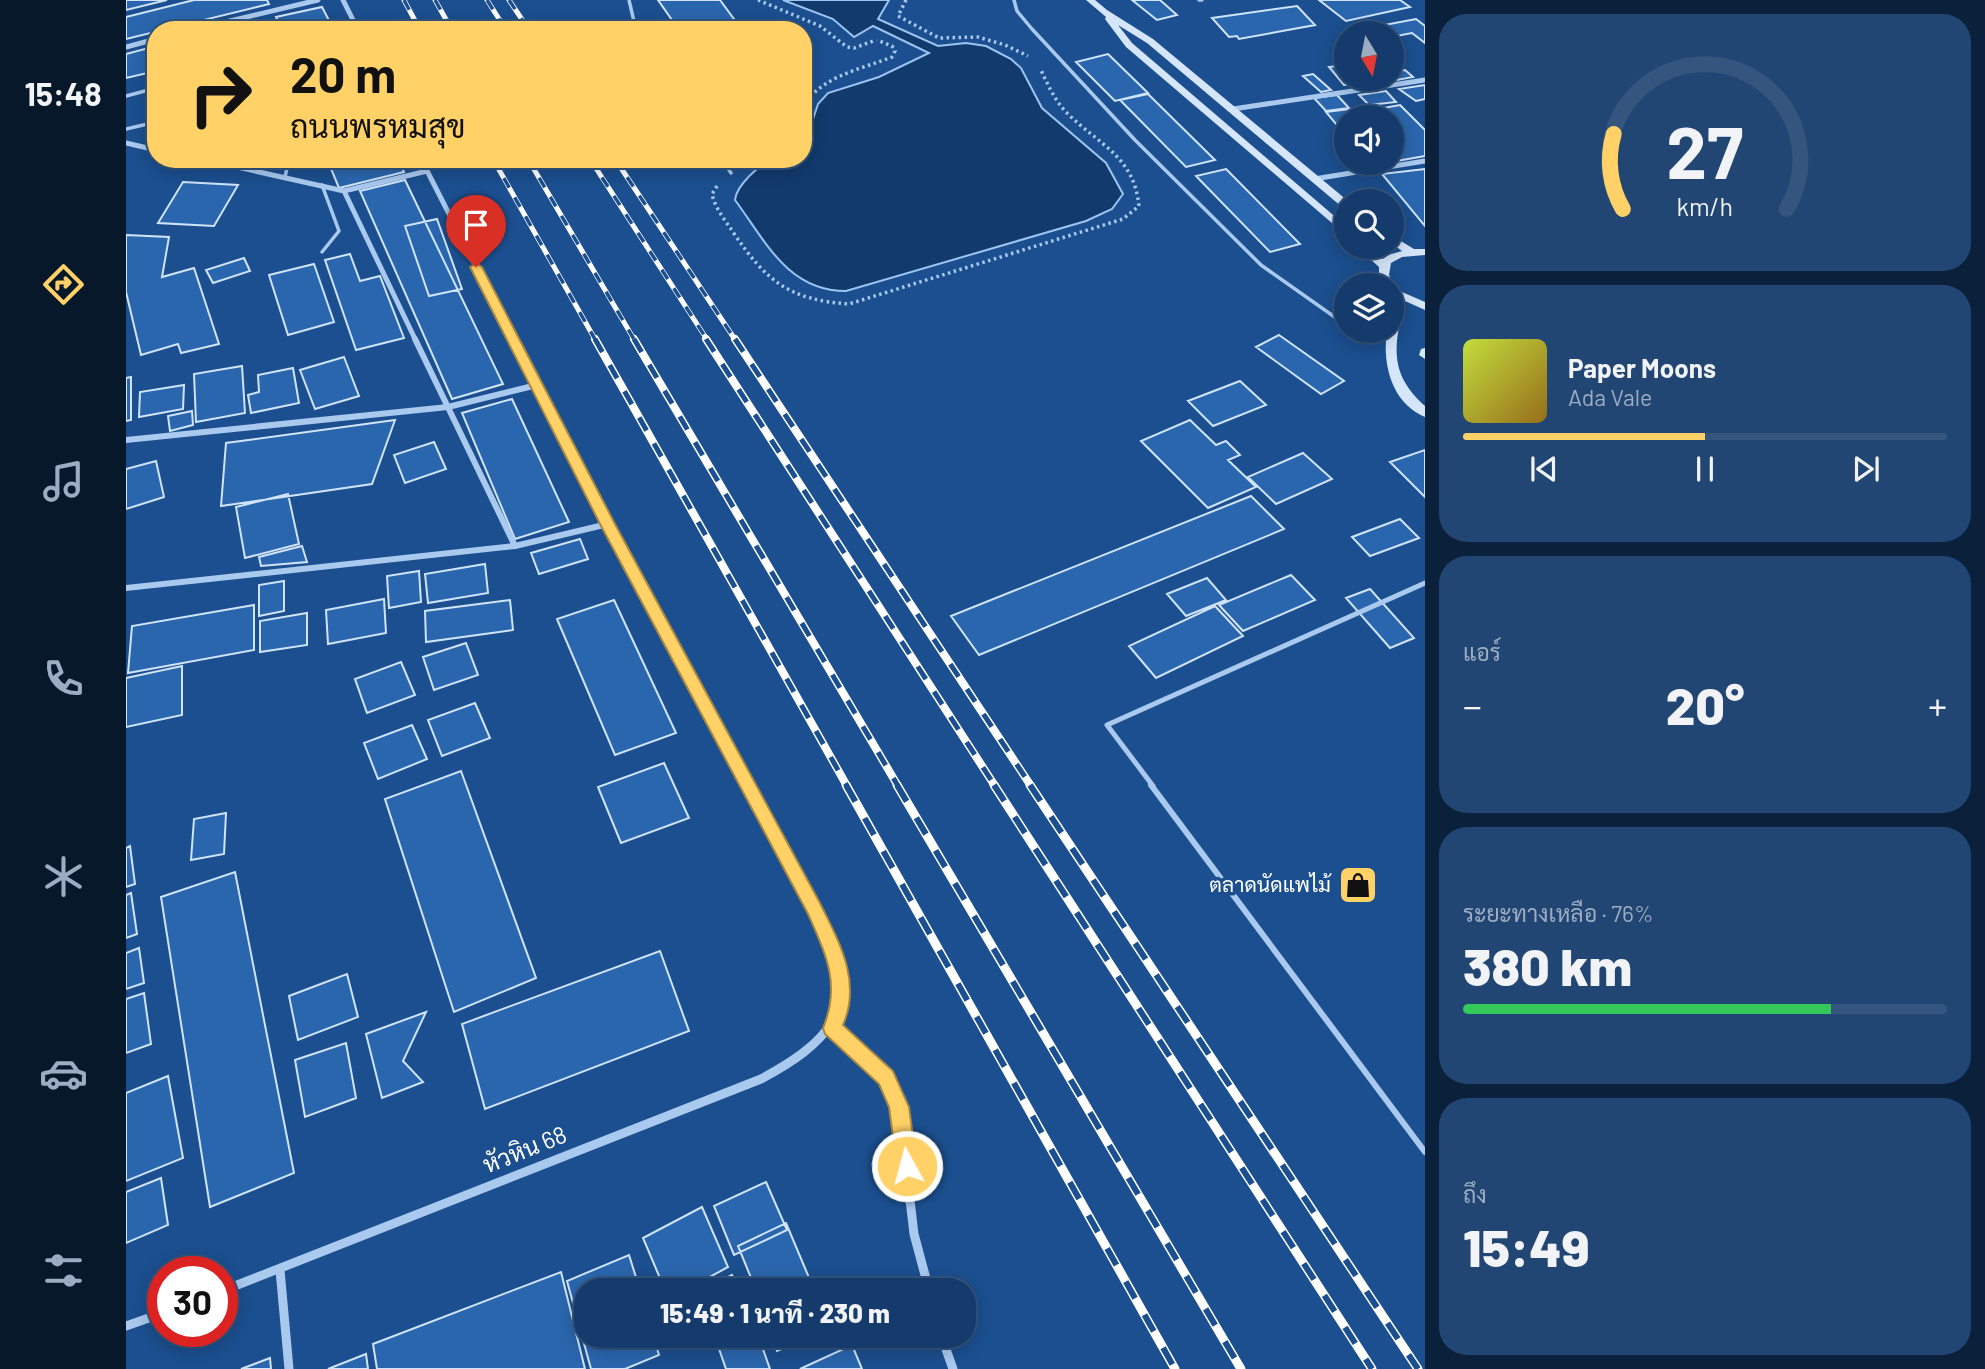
<!DOCTYPE html>
<html lang="th">
<head>
<meta charset="utf-8">
<style>
	body { margin:0; font-family:Barlow,Sarabun,sans-serif; background:#214673; color:#f1f3f6; height:100vh; display:flex; flex-direction:column; font-size:26px; white-space:nowrap }
	* { box-sizing:border-box; margin:0 }
	p { font-size:23px; color:#9dadc1 }
	.icon { flex:none; width:38px; height:38px; fill:none; stroke:currentColor; stroke-width:2; stroke-linecap:round; stroke-linejoin:round }
	.map { position:relative; flex:1; overflow:hidden }
	.drawer { display:flex; flex-direction:column; gap:14px; padding:14px; background:#0b203b; width:560px }
	.drawer>* { flex:none }
	.hud { position:absolute; left:21px; top:21px; width:665px; height:147px; border-radius:28px; box-shadow:0 4px 18px #0003,0 0 0 2px #33557e; background:#ffd166; color:#111; overflow:hidden }
	.needle { width:46px; rotate:170deg }
	.fabs { position:absolute; left:1208px; top:21px; display:grid; gap:14px }
	.fabs a { display:grid; place-items:center; width:70px; height:70px; border-radius:50%; background:#143b6b; box-shadow:0 4px 18px #0003,0 0 0 2px #33557e; font-size:35px }
	.speed { position:absolute; left:21px; top:1256px; display:flex; gap:14px; font-size:35px; font-weight:700; text-align:center }
	.speed>* { display:grid; place-content:center; width:91px; height:91px; border-radius:50%; background:#143b6b; box-shadow:0 4px 18px #0003,0 0 0 2px #33557e; line-height:1 }
	.speed .limit { border:10px solid #d22; background:#fff; color:#111 }
	.pin { position:absolute; display:grid; place-items:center; width:60px; height:60px; color:#fff; margin:-72px -30px; border-radius:50% 50% 50% 0; rotate:-45deg; box-shadow:0 0 7px #0007 }
	.pin .icon { rotate:45deg }
	.me { position:absolute; width:77px; margin:-38px; rotate:353deg; stroke-linejoin:round; filter:drop-shadow(0 0 5px #0008) }
	.turn { display:flex; align-items:center; gap:24px; height:147px; padding:0 28px; font-size:32px }
	.turn .icon { width:91px; height:91px; stroke-width:2.5 }
	.turn b { display:block; font-size:49px; line-height:60px }
	.big { font-size:52px; font-weight:800; line-height:1.1 }
	.drawer .widget { flex:1; display:flex; flex-direction:column; justify-content:center; gap:10px; min-width:0; padding:0 24px; border-radius:28px; background:#214673 }
	.drawer .dial { align-items:center; gap:0 }
	.dial svg { height:182px; overflow:visible; fill:none; stroke:#33557e; stroke-width:7; stroke-linecap:round; text-anchor:middle }
	.dial text { fill:#f1f3f6; stroke:none }
	.song { display:flex; align-items:center; gap:21px }
	.cover { width:84px; height:84px; border-radius:10px; background:linear-gradient(135deg,hsl(70 70% 55%),hsl(40 70% 35%)) }
	.played { height:7px; border-radius:4px; background:linear-gradient(90deg,#ffd166 50%,#33557e 50%) }
	.keys { display:flex; justify-content:space-around; direction:ltr }
	.heat { display:flex; justify-content:space-between; align-items:center; font-size:38px; direction:ltr }
	.charge { height:10px; border-radius:5px; background:linear-gradient(90deg,#34c759 76%,#33557e 0) }
	.trip { position:absolute; left:448px; top:1278px; width:402px; height:70px; border-radius:28px; background:#143b6b; box-shadow:0 4px 18px #0003,0 0 0 2px #33557e; font-weight:800; line-height:70px; text-align:center }
	main { display:flex; flex:1; min-height:0 }
	.menu { display:flex; flex-direction:column; width:126px; justify-content:space-around; align-items:center; background:#08182b; color:#9dadc1 }
	.menu .icon { width:49px; height:49px }
	.menu .selected { color:#ffd166 }
	.menu b { font-size:32px; color:#f1f3f6 }
	.map>svg:first-child { display:block }
</style>
</head>
<body>
<main>
<nav class="menu">
<b>15:48</b>
<svg class="icon selected" aria-label="directions" viewBox="0 0 24 24"><path d="M12 3l9 9-9 9-9-9zM9 14v-3h6M13 9l2 2-2 2"/></svg>
<svg class="icon" aria-label="music" viewBox="0 0 24 24"><path d="M9 18V5l10-2v13"/><circle cx="6" cy="18" r="3"/><circle cx="16" cy="16" r="3"/></svg>
<svg class="icon" aria-label="phone" viewBox="0 0 24 24"><path d="M5 4h4l2 5-3 2q2 4 5 5l2-3 5 2v4C11 20 4 13 5 4z"/></svg>
<svg class="icon" aria-label="climate" viewBox="0 0 24 24"><path d="M12 3v18M4 7l16 10M4 17L20 7"/></svg>
<svg class="icon" aria-label="car" viewBox="0 0 24 24"><path d="M5 17H2v-5l4-1 3-4h7l3 4 3 1v5h-3M9 17h6M6 11h13"/><circle cx="7" cy="17" r="2"/><circle cx="17" cy="17" r="2"/></svg>
<svg class="icon" aria-label="filters" viewBox="0 0 24 24"><path d="M4 7h16M4 17h16"/><circle cx="9" cy="7" r="2"/><circle cx="15" cy="17" r="2"/></svg>
</nav>
<div class="map">
<svg width="1299" height="1369" viewBox="0 0 1299 1369">
	<rect width="100%" height="100%" fill="#1b4f8f"/>
	<!-- water -->
	<path fill="#123a6d" stroke="#9cc4f0" stroke-width="2" d="M657,0H763L752,19L812,46L840,43L860,46L885,59L895,68L916,108L980,163L997,194L986,209L960,221L720,291C662,291 640,242 609,200C610,186 634,163 648,159C656,157 668,159 677,159V134L686,122L692,104L702,93L753,77L803,53L747,26L728,37L707,19Z"/>
	<!-- building -->
	<path fill="#2a66ad" stroke="#cfe3fa" stroke-width="2" d="M0,0H41L0,10Z
		M68,0H141L143,4L0,39V17Z
		M532,0H594L616,30H553Z
		M1006,0H1034L1051,15L1031,20Z
		M1193,0H1274L1284,7L1220,21Z
		M1171,6L1189,25L1113,39L1111,36L1103,37L1086,18Z
		M196,7L208,30H156L150,17Z
		M1290,19L1299,26V43L1286,33L1265,37V33L1253,26Z
		M30,46V71L0,78V54Z
		M982,54L1022,93L989,101L950,62Z
		M1220,65V79L1250,81L1218,85L1203,67Z
		M1279,70L1287,77L1271,80L1265,74V72Z
		M1187,74L1205,90L1195,92L1177,76Z
		M1299,85V99L1290,101L1273,89Z
		M1260,91L1270,102L1243,105L1233,95Z
		M1022,94L1089,160L1060,167L994,100Z
		M1211,95L1223,108L1200,111L1188,98Z
		M1274,105L1299,130V156L1265,162V133L1274,132L1265,123V117H1260L1252,109Z
		M1247,106L1257,117H1220V136L1200,112Z
		M201,159H272L278,172L213,188Z
		M1100,169L1174,244L1144,252L1070,176Z
		M1299,169V226L1256,174Z
		M279,180L377,384L326,399L234,191Z
		M57,182L112,185L88,226L32,223Z
		M311,219L336,289L303,296L279,226Z
		M0,235L43,237L36,277L68,268L93,344L55,353L52,344L15,355L0,292Z
		M224,254L234,281L254,276L278,338L230,350L199,260Z
		M118,258L124,271L87,283L80,270Z
		M188,264L208,322L162,335L143,275Z
		M1153,335L1218,381L1195,394L1130,347Z
		M218,357L233,396L189,409L174,370Z
		M116,366L119,413L70,422L68,374Z
		M167,368L173,403L125,413L122,395L133,392L132,375Z
		M5,377V420L0,421V378Z
		M1114,381L1140,405L1087,426L1062,401Z
		M58,385L57,409L13,417L14,392Z
		M386,399L443,522L389,539L336,413Z
		M66,411L67,425L44,431L42,416Z
		M269,420L246,484L95,506L100,443Z
		M1064,420L1090,445L1100,441L1114,455L1102,460L1130,487L1082,508L1015,441Z
		M308,442L320,469L279,483L268,455Z
		M1299,450V497L1264,462Z
		M1177,453L1206,479L1150,504L1122,477Z
		M30,461L38,497L0,509V469Z
		M162,494L173,544L119,558L110,507Z
		M1125,496L1158,529L853,655L825,616Z
		M1274,519L1293,538L1244,556L1226,537Z
		M454,539L462,559L413,574L405,553Z
		M176,546L181,562L135,566L133,557Z
		M359,564L362,593L302,603L299,574Z
		M293,571L295,602L263,608L261,576Z
		M1165,575L1189,600L1117,631L1093,605Z
		M1081,578L1100,600L1060,616L1041,594Z
		M158,581V611L133,616V585Z
		M1244,589L1288,638L1264,648L1220,598Z
		M258,599L260,633L202,644L200,610Z
		M384,600L387,630L300,642L299,611Z
		M488,600L550,733L489,755L431,619Z
		M128,605V650L2,673L6,626Z
		M1089,606L1117,636L1030,678L1003,646Z
		M181,613V645L134,652V621Z
		M340,643L352,675L308,690L297,657Z
		M275,662L289,695L241,713L229,679Z
		M56,666V715L0,727V678Z
		M349,703L364,738L316,756L302,720Z
		M286,725L301,759L252,779L238,743Z
		M538,763L563,818L495,843L472,787Z
		M335,771L410,978L328,1012L259,799Z
		M100,813L98,854L65,860L68,819Z
		M4,846L9,884L0,887V848Z
		M109,872L168,1173L84,1207L35,897Z
		M5,893L11,934L0,938V895Z
		M13,948L18,983L0,989V953Z
		M534,951L563,1031L359,1109L336,1024Z
		M221,974L232,1017L172,1040L163,996Z
		M18,993L25,1044L0,1053V999Z
		M300,1012L277,1061L297,1082L256,1098L240,1034Z
		M220,1043L230,1098L179,1117L169,1060Z
		M42,1076L57,1158L0,1181V1093Z
		M35,1178L42,1225L0,1243V1192Z
		M640,1182L661,1230L608,1255L588,1206Z
		M576,1207L602,1267L560,1290H539L517,1238Z
		M660,1223L684,1280L665,1290H630L612,1246Z
		M503,1255L514,1290H460V1335H527L533,1355L499,1369H465L441,1281Z
		M435,1272L459,1369H251L247,1344Z
		M606,1275L613,1290H578Z
		M608,1335H632L644,1369H600L591,1343Z
		M646,1335H691L651,1351Z
		M726,1345L736,1369H674Z
		M240,1354L242,1369H202Z
		M144,1358L145,1369H115Z"/>
	<g fill="none" stroke-linecap="round" stroke-linejoin="round">
		<!-- path -->
		<path stroke="#a9c9ee" stroke-width="3.5" stroke-dasharray="2.5 3.5" stroke-linecap="butt" d="M632,0L694,26L721,47L728,48L750,40
			M780,0L772,16L813,38L852,37L879,45L902,56
			M677,106C698,75 733,70 766,57L769,51L766,46L751,40
			M591,186L586,194C589,208 599,220 607,232C640,281 663,300 723,304L997,219L1013,206C1008,156 973,145 941,113C929,101 922,85 915,70"/>
		<!-- lane-far2 -->
		<path stroke="#a9c9ee" stroke-width="3.5" d="M503,0L510,30
			M888,0L891,11L906,29L1009,140L1135,265L1220,325
			M1073,0H1076
			M105,20L110,30
			M0,96L30,88
			M0,129L30,122
			M596,159L605,173
			M159,177L163,159
			M196,185L213,231L196,252
			M1233,331L1264,340"/>
		<!-- lane-far1 -->
		<path stroke="#a9c9ee" stroke-width="5" d="M1261,339L1264,340
			M1027,786L981,725L1299,583"/>
		<!-- lane -->
		<path stroke="#a9c9ee" stroke-width="6" d="M1025,785L1299,1152"/>
		<!-- street-far2 -->
		<path stroke="#a9c9ee" stroke-width="5" d="M217,0L232,30
			M66,30L192,0
			M0,47L30,39
			M1107,109L1299,80
			M0,143L30,150
			M75,159L218,191L301,171
			M295,159L388,341
			M1188,179L1299,161
			M218,191L290,341"/>
		<!-- street-far1 -->
		<path stroke="#a9c9ee" stroke-width="6" d="M289,339L389,546
			M387,339L482,524L622,786
			M0,440L322,407L411,385
			M0,588L389,546L482,524"/>
		<!-- street -->
		<path stroke="#a9c9ee" stroke-width="9" d="M706,1028L760,1077L773,1107L788,1234L803,1290
			M154,1270L163,1369
			M96,1291L635,1079C700,1044 738,1009 701,933L621,785
			M0,1326L37,1313
			M815,1335L827,1369"/>
		<!-- secondary -->
		<path fill="#d6e6fa" fill-rule="evenodd" d="M960,0H969L981,10L1027,39L1222,201H1220V208L1216,207L1021,43L992,25L1006,43L1220,226V235L1000,47L979,19L980,17Z
			M1265,235L1288,249H1299V255L1276,257L1265,263L1263,275L1267,285L1265,288V285H1257L1253,275V267L1231,247H1242L1257,259L1262,255L1276,251L1265,243Z
			M1269,289L1299,302V310L1279,301C1268,345 1262,373 1299,406V417C1265,403 1256,363 1261,331H1265V313L1269,296L1265,295V290Z
			M1299,348V359L1293,355L1295,349Z"/>
		<defs>
			<path id="rail-far2" d="M278,0L294,30
				M309,0L326,30
				M361,0L380,30
				M383,0L403,30
				M367,159L470,341
				M402,159L509,341
				M464,159L582,341
				M489,159L610,341"/>
			<path id="rail-far1" d="M469,339L721,786
				M508,339L772,786
				M580,339L869,786
				M609,339L905,786"/>
			<path id="rail" d="M720,785L1049,1369
				M771,785L1115,1369
				M868,785L1246,1369
				M904,785L1292,1369"/>
		</defs>
		<!-- rail-far2 casing -->
		<use href="#rail-far2" stroke="#fff" stroke-width="5"/>
		<!-- rail-far1 casing -->
		<use href="#rail-far1" stroke="#fff" stroke-width="8"/>
		<!-- rail casing -->
		<use href="#rail" stroke="#fff" stroke-width="9"/>
		<!-- rail-far2 -->
		<use href="#rail-far2" stroke="#1b4f8f" stroke-width="3.5" stroke-dasharray="11" stroke-linecap="butt"/>
		<!-- rail-far1 -->
		<use href="#rail-far1" stroke="#1b4f8f" stroke-width="5" stroke-dasharray="15" stroke-linecap="butt"/>
		<!-- rail -->
		<use href="#rail" stroke="#1b4f8f" stroke-width="6" stroke-dasharray="19" stroke-linecap="butt"/>
	</g>
	<!-- route -->
	<path fill="#ffd166" stroke="#a68842" stroke-width="2" d="M350,263L356,267L489,524L694,903C713,942 736,981 717,1025L767,1071L783,1107L791,1166L788,1173L781,1176L774,1173L771,1166L763,1107L753,1084L699,1034L697,1028C715,984 700,955 682,914L474,524L344,267Z"/>
	<!-- icons -->
	<defs>
		<symbol id="shop-square" viewBox="-11 -11 22 22"><rect x="-9" y="-9" width="18" height="18" rx="4" fill="#ffd166" stroke="#1b4f8f"/><path d="M-5-2.5h2.3a2.7 3.5 0 0 1 5.4 0H5L5.5 6h-11ZM-1.5-2.5h3a1.5 2.3 0 0 0-3 0Z" fill="#111"/></symbol>
	</defs>
	<g fill-rule="evenodd">
		<use href="#shop-square" x="1210" y="863" width="44" height="44"/>
	</g>
	<g text-anchor="middle" stroke-width="7" stroke-linejoin="round" paint-order="stroke">
		<!-- poi labels -->
		<g font-size="21" fill="#fff" stroke="#1b4f8f" text-anchor="end">
			<text x="1205" y="892">ตลาดนัดแพไม้</text>
		</g>
		<!-- near-street labels -->
		<g font-size="24" fill="#fff" stroke="#1b4f8f">
			<text transform="translate(399 1150) rotate(-22)" y="8">หัวหิน 68</text>
		</g>
	</g>
</svg>
<div class="fabs">
<a><svg class="needle" viewBox="-14 -14 28 28"><path d="M0-13l5 13h-10z" fill="#e53935"/><path d="M0 13l5-13h-10z" fill="#9dadc1"/></svg></a>
<a><svg class="icon" aria-label="sound" viewBox="0 0 24 24"><path d="M4 9h4l5-4v14l-5-4H4zM17 9q2 3 0 6"/></svg></a>
<a><svg class="icon" aria-label="search" viewBox="0 0 24 24"><circle cx="10" cy="10" r="6"/><path d="M15 15l6 6"/></svg></a>
<a><svg class="icon" aria-label="layers" viewBox="0 0 24 24"><path d="M12 4l9 5-9 5-9-5zM3 14l9 5 9-5"/></svg></a>
</div>
<div class="speed"><div class="limit">30</div></div>
<div class="pin" style="left:350px;top:267px;background:#d93025"><svg class="icon" aria-label="arrive" viewBox="0 0 24 24"><path d="M6 21V4h12l-3 4 3 4H6"/></svg></div>
<svg class="me" style="left:781px;top:1166px" viewBox="-20 -20 40 40"><circle r="17" fill="#ffd166" stroke="#fff" stroke-width="3"/><path d="M0-11L8 9 0 5-8 9z" fill="#fff"/></svg>
<div class="trip">15:49 · 1 นาที · 230 m</div>
<div class="hud">
<div class="turn"><svg class="icon" aria-label="right" viewBox="0 0 24 24"><path d="M7 20v-9h11M14 6l5 5-5 5"/></svg><div><b>20 m</b>ถนนพรหมสุข</div></div>
</div>
</div>
<section class="drawer">
<div class="widget dial"><svg viewBox="0 0 100 80">
<path d="M14 69A42 42 0 1 1 86 69"/>
<path d="M14 69A42 42 0 0 1 10 36" stroke="#ffd166"/>
<text x="50" y="56" font-size="32" font-weight="700">27</text>
<text x="50" y="72" font-size="11">km/h</text>
</svg></div>
<div class="widget">
<div class="song"><i class="cover"></i><div><b>Paper Moons</b><p>Ada Vale</p></div></div>
<div class="played"></div>
<div class="keys"><svg class="icon" aria-label="previous" viewBox="0 0 24 24"><path d="M18 5L8 12l10 7zM5 5v14"/></svg><svg class="icon" aria-label="pause" viewBox="0 0 24 24"><path d="M8 5v14M16 5v14"/></svg><svg class="icon" aria-label="next" viewBox="0 0 24 24"><path d="M6 5l10 7-10 7zM19 5v14"/></svg></div>
</div>
<div class="widget"><p>แอร์</p>
<div class="heat"><a>−</a><b class="big">20°</b><a>+</a></div>
</div>
<div class="widget"><p>ระยะทางเหลือ · 76%</p><b class="big">380 km</b><div class="charge"></div></div>
<div class="widget"><p>ถึง</p><b class="big">15:49</b></div>
</section>
</main>
</body>
</html>
